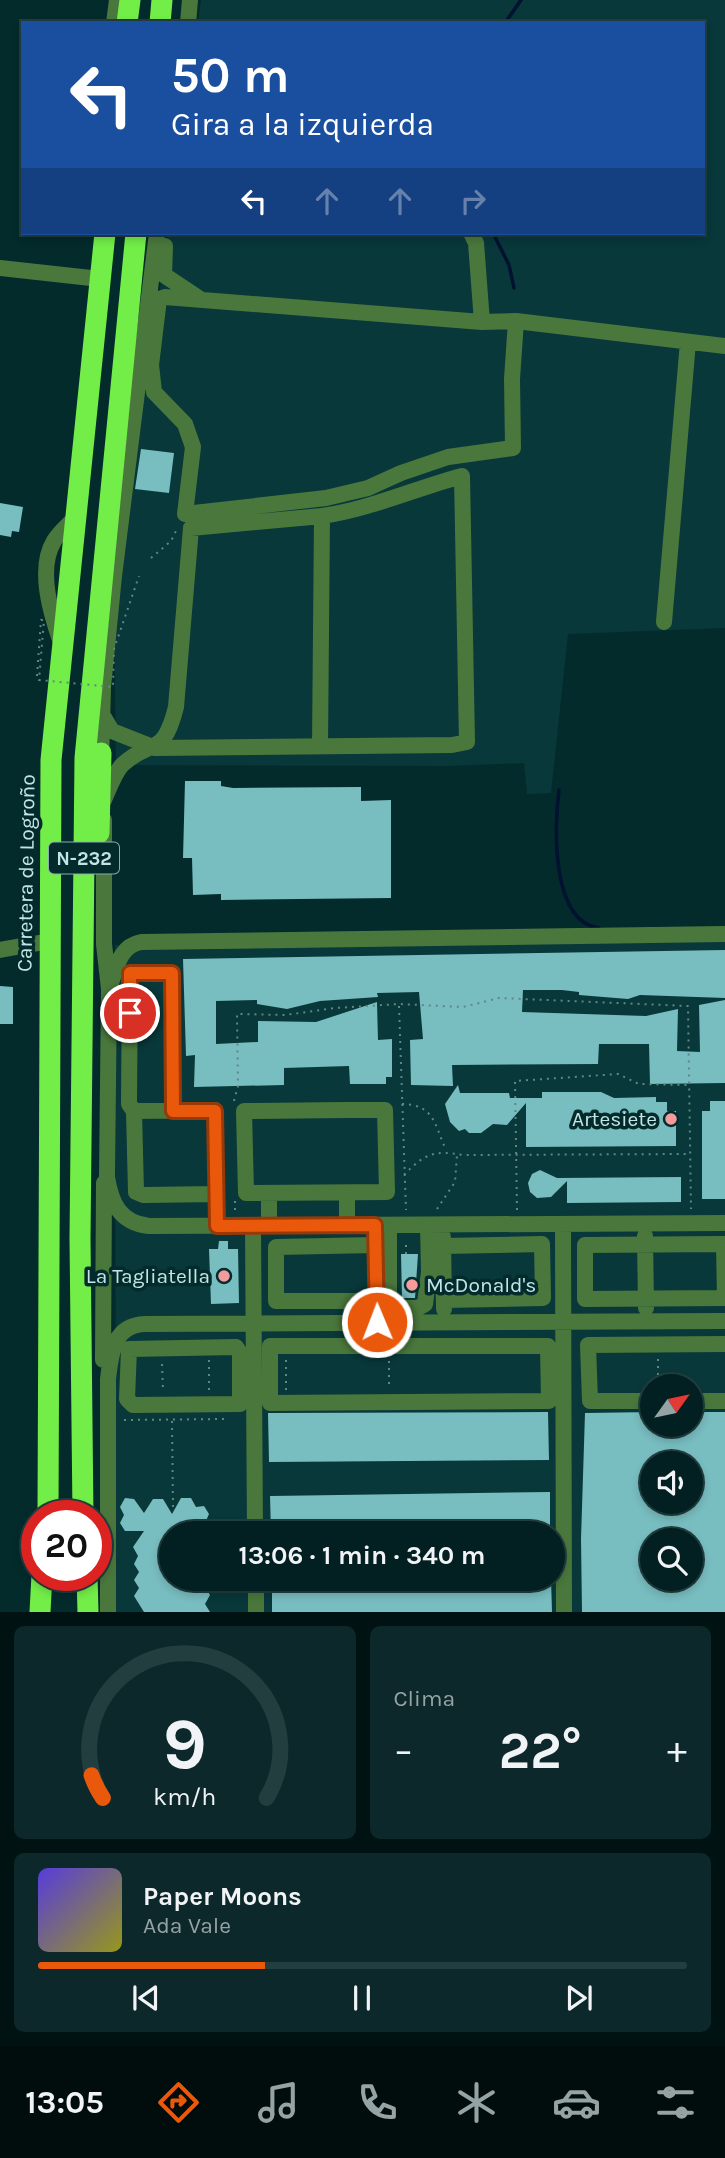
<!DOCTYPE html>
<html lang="es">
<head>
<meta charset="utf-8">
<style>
	body { margin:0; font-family:Karla,sans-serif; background:#0c282a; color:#f1f3f6; height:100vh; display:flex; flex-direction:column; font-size:26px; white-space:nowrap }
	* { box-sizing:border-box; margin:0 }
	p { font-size:23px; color:#96a3a5 }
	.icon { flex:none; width:38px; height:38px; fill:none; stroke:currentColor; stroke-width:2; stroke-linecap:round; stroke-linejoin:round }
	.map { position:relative; height:1612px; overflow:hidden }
	.drawer { display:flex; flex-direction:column; gap:14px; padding:14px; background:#011212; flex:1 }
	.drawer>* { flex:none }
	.guide { position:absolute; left:21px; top:21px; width:684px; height:214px; border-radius:0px; box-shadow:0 4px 10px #0003,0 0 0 2px #233e3f; background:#1a4fa0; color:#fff; overflow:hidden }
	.needle { width:46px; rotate:57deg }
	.tools { position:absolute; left:640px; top:1374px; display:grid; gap:14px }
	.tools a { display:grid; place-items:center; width:63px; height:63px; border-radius:50%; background:#022021; box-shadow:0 4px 10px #0003,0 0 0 2px #233e3f; font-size:35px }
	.speed { position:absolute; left:21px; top:1500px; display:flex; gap:14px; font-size:35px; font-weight:700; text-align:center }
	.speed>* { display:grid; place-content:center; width:91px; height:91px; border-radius:50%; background:#022021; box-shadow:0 4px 10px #0003,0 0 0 2px #233e3f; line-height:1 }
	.speed .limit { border:10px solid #d22; background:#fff; color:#111 }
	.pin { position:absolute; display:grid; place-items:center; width:60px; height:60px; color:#fff; margin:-30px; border:4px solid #fff; border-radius:50%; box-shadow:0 2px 7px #0007 }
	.me { position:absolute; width:77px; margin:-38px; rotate:359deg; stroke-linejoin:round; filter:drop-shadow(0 0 5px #0008) }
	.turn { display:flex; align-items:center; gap:24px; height:147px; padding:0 35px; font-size:32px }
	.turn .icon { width:91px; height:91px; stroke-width:2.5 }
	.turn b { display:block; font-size:49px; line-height:60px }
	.lanes { display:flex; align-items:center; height:66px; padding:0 35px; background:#0003; justify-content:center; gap:35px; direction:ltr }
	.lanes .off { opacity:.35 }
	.big { font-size:52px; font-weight:700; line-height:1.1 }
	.drawer .widget { flex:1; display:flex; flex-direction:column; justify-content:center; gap:10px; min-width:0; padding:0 24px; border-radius:10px; background:#0c282a }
	.drawer .dial { align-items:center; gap:0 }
	.dial svg { height:182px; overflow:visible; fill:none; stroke:#233e3f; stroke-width:7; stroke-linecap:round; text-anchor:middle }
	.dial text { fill:#f1f3f6; stroke:none }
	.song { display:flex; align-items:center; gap:21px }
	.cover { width:84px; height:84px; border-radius:10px; background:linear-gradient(135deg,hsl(250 70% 55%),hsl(60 70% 35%)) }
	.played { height:7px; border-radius:4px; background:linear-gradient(90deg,#ea580c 35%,#233e3f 35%) }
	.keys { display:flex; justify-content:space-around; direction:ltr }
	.heat { display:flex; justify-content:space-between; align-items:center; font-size:38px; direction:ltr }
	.drawer .tiles { flex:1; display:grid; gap:14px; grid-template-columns:1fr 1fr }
	.widget:last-child { grid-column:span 2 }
	.trip { position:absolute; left:159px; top:1521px; width:406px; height:70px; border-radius:35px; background:#022021; box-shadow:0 4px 10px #0003,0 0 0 2px #233e3f; font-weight:700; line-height:70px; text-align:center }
	.tabs { display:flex; height:112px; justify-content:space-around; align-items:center; background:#010d0d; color:#96a3a5 }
	.tabs .icon { width:49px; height:49px }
	.tabs .on { color:#ea580c }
	.tabs b { font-size:32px; color:#f1f3f6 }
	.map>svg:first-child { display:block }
</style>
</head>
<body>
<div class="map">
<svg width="725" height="1612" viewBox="0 0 725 1612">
	<rect width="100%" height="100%" fill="#032b2c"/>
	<!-- built -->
	<path fill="#08383a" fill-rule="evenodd" d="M201,0H725V628L568,634L551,793L527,794L524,763L449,766L116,765L114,606L168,233H704V23H198Z
		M725,930V1612H116L115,945ZM653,1386H691V1424H653ZM653,1463H691V1502H653ZM172,1533H553V1578H172ZM653,1540H691V1578H653Z"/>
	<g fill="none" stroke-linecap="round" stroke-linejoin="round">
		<!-- stream -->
		<path stroke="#011130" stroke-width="3.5" d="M505,23L521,0
			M493,233L509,265L514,288
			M559,790C554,827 551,922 599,928"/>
	</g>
	<!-- building -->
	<path fill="#78bdc0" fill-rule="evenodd" d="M141,449L174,453L169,493L135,489Z
		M0,503L23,507L19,532L12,531L11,537L0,535Z
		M185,781H221V786L233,788L361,787V801L391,800V898L221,900V894L193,895L192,858H183Z
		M725,950V998L640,995L628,999L579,995V992L562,990H523L522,1012L646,1016L678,1009L677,1051L700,1052L699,1005L725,1000V1083L650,1084L649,1044H599L598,1064L452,1065L453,1086L411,1085L410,1040L423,1039L419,992L377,993L378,997L320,1001L287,1009L257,1004V1000L216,1001V1044L258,1042V1021L316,1022L377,1002L378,1040L392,1039V1077H386V1084H350L349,1066L284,1068V1085L194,1087L195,1055L186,1056L183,959Z
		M0,986L13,987V1024H0Z
		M458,1085L460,1093H509L510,1098H542V1092H601L614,1098L656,1097V1102H667V1111H676V1146L526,1147V1103L507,1125L493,1124L481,1133H469L465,1129L459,1131L450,1122L445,1104Z
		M710,1101H725V1199H702V1111H710Z
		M540,1170L557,1178L681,1177V1202L567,1203V1181L551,1197L537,1198L530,1192L528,1183L532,1174Z
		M219,1241H228V1249H238L239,1303L211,1304L209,1249H218Z
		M401,1254H418L415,1298H402Z
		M548,1412L549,1460L269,1462L268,1413Z
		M653,1412V1424H691V1412H725V1612H582L581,1539L585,1413ZM653,1463H691V1502H653ZM653,1540H691V1578H653Z
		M550,1492V1533H271L270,1496Z
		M125,1498L134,1499L144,1513L153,1499H163L172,1514L181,1498H191L196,1507L204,1506L209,1514L205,1523H184L191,1533H172V1578H199L210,1595L205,1604L210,1612H144L134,1596L139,1588L134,1580L139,1572L134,1564L138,1556L133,1547L144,1531H125L120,1523L124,1515L120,1507Z
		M272,1578H551L552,1612H272Z"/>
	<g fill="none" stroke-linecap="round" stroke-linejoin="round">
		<!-- path -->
		<path stroke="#618687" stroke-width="2" stroke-dasharray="2 5" stroke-linecap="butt" d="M151,558L171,541L176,531
			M399,1006L406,1210
			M234,1101L238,1086L237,1014L285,1015L335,1008L399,1004L463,1007L499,998L688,1006L691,1209
			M402,1104C435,1105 434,1124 446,1150
			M404,1175C425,1153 435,1150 463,1155L689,1154
			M235,1201V1213
			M437,1209L455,1182L457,1155
			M517,1210L515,1081L618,1074L639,1084L689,1085
			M406,1254V1240
			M658,1359V1386
			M209,1360V1390
			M286,1360V1390
			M389,1361V1386
			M162,1364L163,1390
			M124,1420L227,1419
			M172,1421L173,1507"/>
		<!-- minor -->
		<path stroke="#4a783c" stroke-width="16" d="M114,23L117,0
			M188,23L190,0
			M471,233L476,243L482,322
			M165,246L164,275L200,299
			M0,268L100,279
			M159,299L151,365L154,392L185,424L193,447L185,514L326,498L368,488L401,473L448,457L513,448L512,379L516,321
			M150,302L165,297L482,322L516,321L725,346
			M664,622L688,342
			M61,643C51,614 37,569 54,541C59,532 69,524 76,517
			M102,714L112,731L155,748L452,745L467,742L462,476C414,489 370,509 322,516
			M101,763L103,687L114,576L157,233
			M104,800C109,789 114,774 122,765C152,737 163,759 176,707L191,528L322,516L320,746
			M104,820V944L109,989L107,1177C111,1203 120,1223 149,1226L725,1223
			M0,950L50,941
			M111,983C117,966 120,946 141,942L725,934
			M347,1110H385L387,1192L246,1193L244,1111Z
			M134,1111L129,1104L130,973H172L173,1111
			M269,1193V1226
			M347,1193V1225
			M217,1194L143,1195L136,1192L134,1111L215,1110L217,1226
			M563,1224L564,1612
			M389,1225V1299L397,1308H418L425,1304L429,1272L428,1225
			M253,1226L255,1533
			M645,1236L646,1308
			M375,1237L377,1309
			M443,1237L444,1309
			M724,1244L725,1298L585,1299V1245Z
			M376,1245L276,1247V1301H377
			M443,1246L542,1244L543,1298L444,1300
			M270,1346H548L549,1401L270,1403Z
			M236,1347L240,1353V1404L133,1405L127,1399L129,1349Z
			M103,1360L104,1183
			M653,1401H590L588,1345L725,1344
			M691,1401H725
			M256,1578V1612
			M108,1612V1379C111,1354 113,1325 145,1324L725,1321"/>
		<!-- highway -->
		<path stroke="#73ee48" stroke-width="21" d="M127,23L130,0
			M160,23L162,0
			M99,833L101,753
			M48,1516L51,760L105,233
			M83,1516L80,1238L85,758L136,233
			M87,1575L88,1612
			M40,1612L42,1575"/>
		<!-- path-bridge -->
		<path stroke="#618687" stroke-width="2" stroke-dasharray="2 5" stroke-linecap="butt" d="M37,676L41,620H44L39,680L113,687L114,649L139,576"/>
	</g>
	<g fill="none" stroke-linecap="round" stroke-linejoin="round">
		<defs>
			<path id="route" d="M130,1013V973H172L173,1111H215L217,1226L375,1225L377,1322"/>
		</defs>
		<!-- route casing -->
		<use href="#route" stroke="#983908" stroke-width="18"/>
		<!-- route -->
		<use href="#route" stroke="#ea580c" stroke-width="12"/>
	</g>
	<!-- markers -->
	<g fill="#f59b9c" stroke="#032b2c" stroke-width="2.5">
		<circle cx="671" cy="1119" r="7"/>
		<circle cx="224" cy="1276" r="7"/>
		<circle cx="412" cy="1285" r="7"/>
	</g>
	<g text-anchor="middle" stroke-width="7" stroke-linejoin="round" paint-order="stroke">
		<!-- shield labels -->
		<rect fill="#032b2c" stroke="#89adae" stroke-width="2" x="49" y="842.5" width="70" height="31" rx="5"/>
		<g font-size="19" font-weight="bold" fill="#c3e5e6">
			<text x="84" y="865">N-232</text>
		</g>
		<!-- street labels -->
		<g font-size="21" fill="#c3e5e6" stroke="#032b2c">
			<text transform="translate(26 873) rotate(-89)" y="7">Carretera de Logroño</text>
		</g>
		<!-- poi labels -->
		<g font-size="21" fill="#c3e5e6" stroke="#032b2c" text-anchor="end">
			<text x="657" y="1126">Artesiete</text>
			<text x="210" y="1283">La Tagliatella</text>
			<text x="426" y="1292" text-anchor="start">McDonald's</text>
		</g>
	</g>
</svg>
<div class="tools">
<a><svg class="needle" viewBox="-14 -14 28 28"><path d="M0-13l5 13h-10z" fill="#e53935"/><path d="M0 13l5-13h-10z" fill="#96a3a5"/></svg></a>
<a><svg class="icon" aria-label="sound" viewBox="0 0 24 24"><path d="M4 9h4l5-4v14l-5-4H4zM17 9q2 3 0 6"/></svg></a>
<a><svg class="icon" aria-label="search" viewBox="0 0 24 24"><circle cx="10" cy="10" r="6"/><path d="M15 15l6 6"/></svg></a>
</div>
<div class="speed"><div class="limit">20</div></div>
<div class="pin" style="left:130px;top:1013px;background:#d93025"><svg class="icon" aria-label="arrive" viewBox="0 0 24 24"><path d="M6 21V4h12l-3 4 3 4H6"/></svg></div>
<svg class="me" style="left:377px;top:1322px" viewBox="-20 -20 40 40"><circle r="17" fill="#ea580c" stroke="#fff" stroke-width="3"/><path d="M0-11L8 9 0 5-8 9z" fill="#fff"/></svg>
<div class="trip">13:06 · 1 min · 340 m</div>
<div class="guide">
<div class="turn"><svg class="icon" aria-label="left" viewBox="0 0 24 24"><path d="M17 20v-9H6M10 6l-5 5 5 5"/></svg><div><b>50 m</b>Gira a la izquierda</div></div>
<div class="lanes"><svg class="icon" aria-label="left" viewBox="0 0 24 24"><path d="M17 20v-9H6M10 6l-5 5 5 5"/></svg><svg class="icon off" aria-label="ahead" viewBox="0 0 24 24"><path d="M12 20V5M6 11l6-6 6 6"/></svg><svg class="icon off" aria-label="ahead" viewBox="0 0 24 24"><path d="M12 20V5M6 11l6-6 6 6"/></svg><svg class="icon off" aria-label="right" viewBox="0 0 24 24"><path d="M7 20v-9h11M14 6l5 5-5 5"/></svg></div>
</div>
</div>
<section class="drawer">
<div class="tiles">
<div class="widget dial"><svg viewBox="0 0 100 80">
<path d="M14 69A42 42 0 1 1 86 69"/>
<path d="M14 69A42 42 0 0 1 9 59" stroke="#ea580c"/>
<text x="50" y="56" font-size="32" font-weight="700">9</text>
<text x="50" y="72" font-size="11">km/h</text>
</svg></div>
<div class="widget"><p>Clima</p>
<div class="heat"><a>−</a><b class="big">22°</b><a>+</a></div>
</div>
<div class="widget">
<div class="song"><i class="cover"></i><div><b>Paper Moons</b><p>Ada Vale</p></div></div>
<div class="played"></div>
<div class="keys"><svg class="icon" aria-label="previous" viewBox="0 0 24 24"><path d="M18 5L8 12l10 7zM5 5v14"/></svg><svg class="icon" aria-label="pause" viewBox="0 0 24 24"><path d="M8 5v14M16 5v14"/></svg><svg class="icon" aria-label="next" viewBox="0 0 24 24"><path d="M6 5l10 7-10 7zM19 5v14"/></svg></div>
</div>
</div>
</section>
<nav class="tabs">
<b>13:05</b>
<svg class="icon on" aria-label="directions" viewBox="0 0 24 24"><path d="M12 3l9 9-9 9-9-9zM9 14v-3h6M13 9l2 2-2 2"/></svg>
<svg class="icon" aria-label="music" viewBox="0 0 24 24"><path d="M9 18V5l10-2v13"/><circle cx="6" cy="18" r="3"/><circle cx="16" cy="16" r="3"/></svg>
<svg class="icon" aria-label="phone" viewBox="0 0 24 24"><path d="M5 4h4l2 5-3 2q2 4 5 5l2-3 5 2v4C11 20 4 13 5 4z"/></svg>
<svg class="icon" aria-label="climate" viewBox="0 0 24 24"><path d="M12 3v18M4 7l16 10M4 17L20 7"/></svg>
<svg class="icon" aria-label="car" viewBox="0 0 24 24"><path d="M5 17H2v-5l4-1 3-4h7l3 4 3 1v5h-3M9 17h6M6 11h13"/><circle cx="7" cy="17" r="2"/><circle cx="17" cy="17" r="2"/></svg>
<svg class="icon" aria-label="filters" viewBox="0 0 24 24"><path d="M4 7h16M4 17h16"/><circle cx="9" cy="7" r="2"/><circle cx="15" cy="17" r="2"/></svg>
</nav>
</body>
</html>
